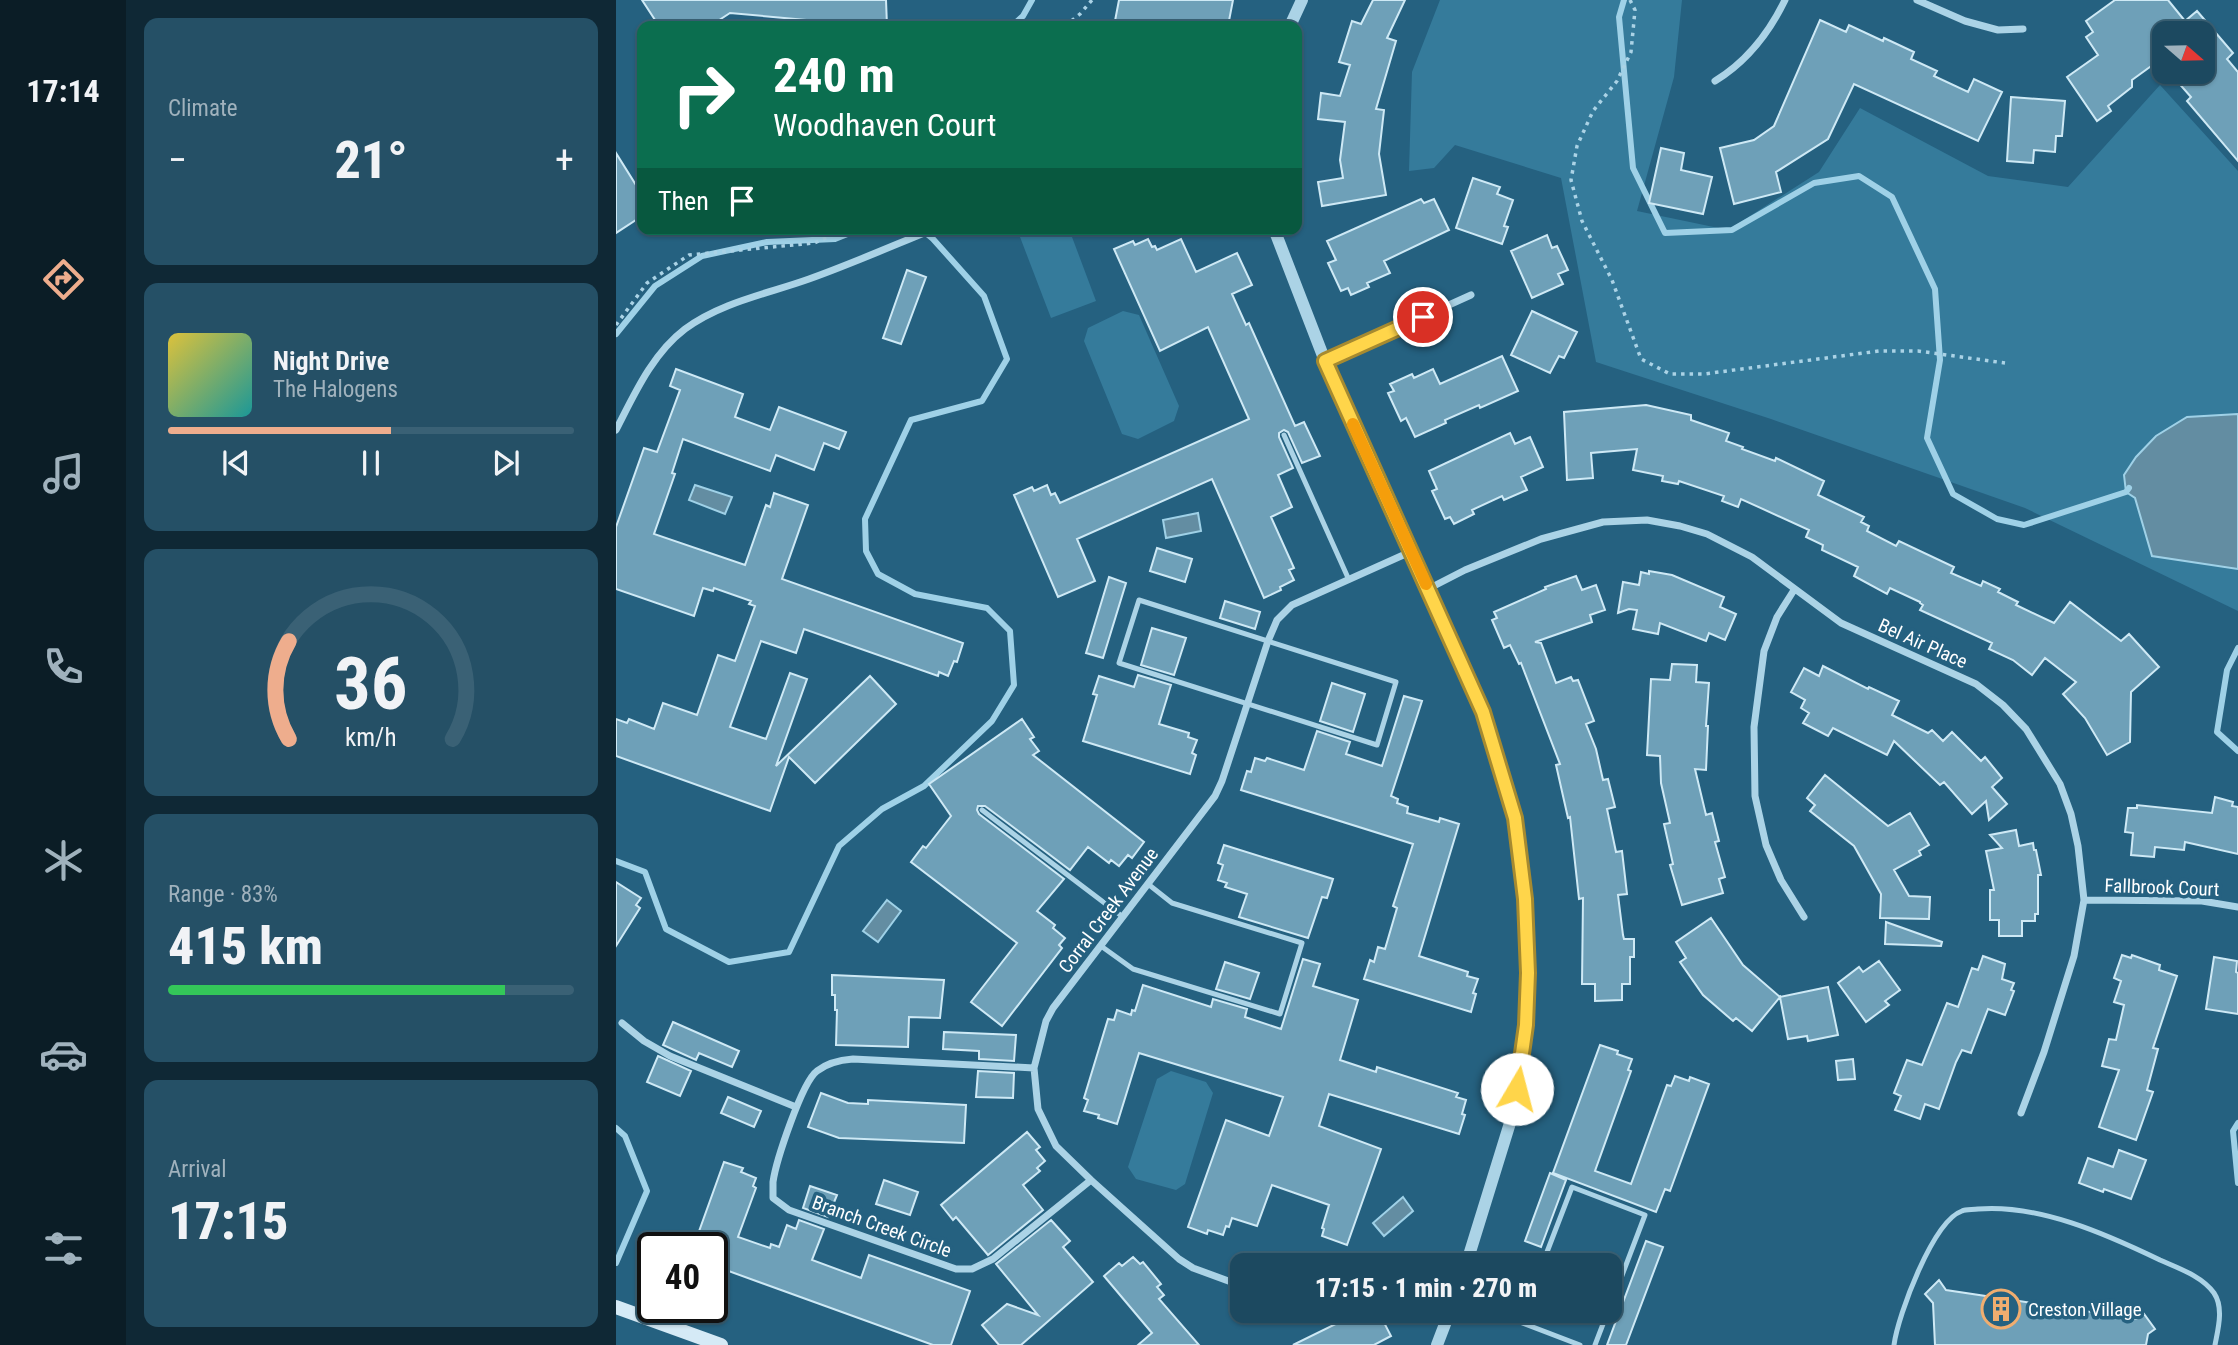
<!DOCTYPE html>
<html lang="en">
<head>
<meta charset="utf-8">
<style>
	body { margin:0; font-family:"Roboto Condensed",sans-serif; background:#255066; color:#f1f3f6; height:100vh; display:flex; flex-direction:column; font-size:26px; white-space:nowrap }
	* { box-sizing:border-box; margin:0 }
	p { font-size:23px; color:#a0b2bd }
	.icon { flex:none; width:38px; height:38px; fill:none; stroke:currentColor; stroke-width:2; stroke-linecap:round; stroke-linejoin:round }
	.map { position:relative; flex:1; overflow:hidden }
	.drawer { display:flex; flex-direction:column; gap:18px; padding:18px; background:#0f2835; width:490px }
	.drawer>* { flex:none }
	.hud { position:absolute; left:21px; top:21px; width:665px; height:214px; border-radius:14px; box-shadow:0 2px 5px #0004,0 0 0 2px #3a6175; background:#0b6e4f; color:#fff; overflow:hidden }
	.needle { width:46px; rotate:110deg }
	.fabs { position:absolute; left:1536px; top:21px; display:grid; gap:14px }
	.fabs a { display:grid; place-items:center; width:63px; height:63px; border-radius:14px; background:#1c4960; box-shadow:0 2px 5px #0004,0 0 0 2px #3a6175; font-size:35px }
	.speed { position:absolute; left:21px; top:1232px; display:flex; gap:14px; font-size:35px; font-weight:700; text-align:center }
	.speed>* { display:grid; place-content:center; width:91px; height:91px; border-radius:50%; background:#1c4960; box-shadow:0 2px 5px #0004,0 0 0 2px #3a6175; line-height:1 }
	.speed .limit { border:4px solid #111; border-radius:10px; background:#fff; color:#111 }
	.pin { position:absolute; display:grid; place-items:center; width:60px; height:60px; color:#fff; margin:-30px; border:4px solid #fff; border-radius:50%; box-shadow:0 2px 7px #0007 }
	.me { position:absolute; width:77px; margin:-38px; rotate:8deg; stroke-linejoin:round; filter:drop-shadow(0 0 5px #0008) }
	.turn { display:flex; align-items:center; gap:24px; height:147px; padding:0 21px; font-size:32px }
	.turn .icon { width:91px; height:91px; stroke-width:2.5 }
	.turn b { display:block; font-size:49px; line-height:60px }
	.then { display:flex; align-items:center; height:66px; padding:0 21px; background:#0003; gap:14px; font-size:26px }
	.big { font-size:52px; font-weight:800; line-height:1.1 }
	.drawer .tile { flex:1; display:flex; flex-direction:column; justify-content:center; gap:10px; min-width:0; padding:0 24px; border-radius:14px; background:#255066 }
	.drawer .dial { align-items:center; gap:0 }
	.dial svg { height:182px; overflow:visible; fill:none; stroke:#3a6175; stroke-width:7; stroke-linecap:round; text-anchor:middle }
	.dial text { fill:#f1f3f6; stroke:none }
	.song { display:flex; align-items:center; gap:21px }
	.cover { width:84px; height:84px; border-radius:10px; background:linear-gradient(135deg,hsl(50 70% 55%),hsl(180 70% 35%)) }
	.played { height:7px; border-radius:4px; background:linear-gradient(90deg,#eead8d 55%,#3a6175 55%) }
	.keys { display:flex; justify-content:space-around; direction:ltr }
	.heat { display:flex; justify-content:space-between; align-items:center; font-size:38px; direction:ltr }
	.charge { height:10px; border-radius:5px; background:linear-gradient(90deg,#34c759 83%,#3a6175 0) }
	.trip { position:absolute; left:614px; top:1253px; width:392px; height:70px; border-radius:14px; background:#1c4960; box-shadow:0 2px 5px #0004,0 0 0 2px #3a6175; font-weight:800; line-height:70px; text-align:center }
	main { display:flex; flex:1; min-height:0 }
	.dock { display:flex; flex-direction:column; width:126px; justify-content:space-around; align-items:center; background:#0b1d26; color:#a0b2bd }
	.dock .icon { width:49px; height:49px }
	.dock .current { color:#eead8d }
	.dock b { font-size:32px; color:#f1f3f6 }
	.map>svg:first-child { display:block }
</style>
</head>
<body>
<main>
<nav class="dock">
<b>17:14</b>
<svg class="icon current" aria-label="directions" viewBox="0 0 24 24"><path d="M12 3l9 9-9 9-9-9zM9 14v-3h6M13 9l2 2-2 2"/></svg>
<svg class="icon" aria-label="music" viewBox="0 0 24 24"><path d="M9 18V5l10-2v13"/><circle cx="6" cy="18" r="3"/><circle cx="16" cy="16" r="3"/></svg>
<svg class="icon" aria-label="phone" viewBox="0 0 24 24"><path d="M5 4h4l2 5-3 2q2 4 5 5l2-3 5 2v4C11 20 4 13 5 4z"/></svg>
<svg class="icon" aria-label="climate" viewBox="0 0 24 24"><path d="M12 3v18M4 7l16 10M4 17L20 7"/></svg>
<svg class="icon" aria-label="car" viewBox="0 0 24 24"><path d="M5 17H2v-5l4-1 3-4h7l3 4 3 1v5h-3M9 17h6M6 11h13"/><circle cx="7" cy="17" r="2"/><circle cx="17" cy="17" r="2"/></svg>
<svg class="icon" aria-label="filters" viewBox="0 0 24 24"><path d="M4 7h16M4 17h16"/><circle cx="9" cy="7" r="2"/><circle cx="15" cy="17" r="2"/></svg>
</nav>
<section class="drawer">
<div class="tile"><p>Climate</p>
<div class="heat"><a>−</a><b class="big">21°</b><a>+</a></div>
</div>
<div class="tile">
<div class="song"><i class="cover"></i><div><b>Night Drive</b><p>The Halogens</p></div></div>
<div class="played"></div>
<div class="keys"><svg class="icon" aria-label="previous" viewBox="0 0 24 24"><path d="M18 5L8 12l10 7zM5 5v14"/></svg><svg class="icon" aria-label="pause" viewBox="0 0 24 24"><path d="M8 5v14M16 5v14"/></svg><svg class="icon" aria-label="next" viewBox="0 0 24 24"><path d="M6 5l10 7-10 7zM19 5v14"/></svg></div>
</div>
<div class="tile dial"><svg viewBox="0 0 100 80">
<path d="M14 69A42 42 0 1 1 86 69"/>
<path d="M14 69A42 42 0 0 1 14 26" stroke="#eead8d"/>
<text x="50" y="56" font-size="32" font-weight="700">36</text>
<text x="50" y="72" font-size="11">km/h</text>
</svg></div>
<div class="tile"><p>Range · 83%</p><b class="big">415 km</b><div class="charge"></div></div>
<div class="tile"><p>Arrival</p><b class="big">17:15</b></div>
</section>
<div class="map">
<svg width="1622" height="1345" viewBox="0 0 1622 1345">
	<rect width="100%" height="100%" fill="#256180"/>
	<!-- green -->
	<path fill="#357b9b" d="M824,0H1066L1058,77L1021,211L1112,230L1203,172L1244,108L1372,176L1452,187L1544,85L1622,171V611L1409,508L1155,419L980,362L945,178L839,145L818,168L793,171L796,72Z
		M424,229H453L480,301L435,318L404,237Z
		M507,311L523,315L563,406L558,421L522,439L506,434L468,341L472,328Z
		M555,1071L590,1082L597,1093L569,1184L560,1190L520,1179L512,1167L541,1079Z"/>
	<!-- water -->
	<path fill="#638da2" stroke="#9fd1e7" stroke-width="2" d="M1622,414V569L1536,556L1519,498L1510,492L1508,475L1520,457L1540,436L1571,417Z
		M79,485L116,497L109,514L73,500Z
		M582,513L585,531L550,538L547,520Z
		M271,900L285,911L262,942L247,931Z
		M787,1197L797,1211L768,1236L757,1223Z"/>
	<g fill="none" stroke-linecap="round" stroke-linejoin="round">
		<!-- stream -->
		<path stroke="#9fd1e7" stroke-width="6" d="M1008,0L1003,17L1017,168L1049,233L1116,230L1198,183L1243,176L1276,197L1319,289L1324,360L1311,438L1337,494L1381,519L1408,525L1510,492L1513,488
			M396,26L407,16L416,0
			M0,334L39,286L86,256L151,242L219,239L244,229
			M1622,648L1611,670L1601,732L1622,751
			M0,861L29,872L50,929L113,962L173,952L223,846L266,809L308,786L376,721L398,685L394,631L371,608L299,594L262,574L250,551L249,519L295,420L366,401L391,359L368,296L317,239L305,229
			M1622,1123L1617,1131L1622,1183
			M0,1128L9,1136L31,1191L0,1263"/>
	</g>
	<!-- building -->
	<path fill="#6ea0b8" stroke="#cee9f5" stroke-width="2" d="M26,0H270L271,26H223V23L114,13L94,26H43Z
		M503,0H617L612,26H498Z
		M757,0H789L771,38L780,41L760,109L768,110L763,154L770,195L706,206L702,182L727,178L724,160L729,122L702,119L705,93L724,96L734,65L723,62L736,21L745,24Z
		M1499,0H1552L1569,21L1581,11L1617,53L1611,59L1622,72V161L1571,101L1575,97L1553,72H1587V33H1549V56L1516,80V87L1492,106L1495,111L1481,121L1451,77L1482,55L1470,37L1477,32L1470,21Z
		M1204,20L1230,32L1233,25L1267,41L1268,38L1298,52L1295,59L1321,71L1318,76L1352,92L1358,79L1386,92L1362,141L1238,84L1212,139L1160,172L1165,192L1118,204L1104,148L1138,140L1158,126Z
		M1395,97L1449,101L1446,136H1440L1439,152L1418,150L1417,163L1391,161Z
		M1045,148L1068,153L1065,170L1096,177L1087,214L1033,203Z
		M0,153L20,185L26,181V216L0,233Z
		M857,178L884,187L881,194L897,200L888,226L892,227L886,244L840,228Z
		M805,199L808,203L818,199L833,230L768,261L774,273L751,283L753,287L735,295L732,288L725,291L712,263L720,260L711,241Z
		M931,235L936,248L941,246L952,270L942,274L947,284L916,298L895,251Z
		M532,239L536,247L539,246L541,250L565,239L580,272L621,253L636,285L616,294L630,325L633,323L679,426L688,422L704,456L686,463L672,432L668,430L663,433V437L677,468L662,475L676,507L655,517L678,568L673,570L678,580L664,587L665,590L648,598L596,479L461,539L479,581L442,597L398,495L416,487L418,491L431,485L435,495L439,493L444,503L633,419L592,327L544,351L498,249L517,241L519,245Z
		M291,270L310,277L285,344L267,338Z
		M916,311L961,332L948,358L943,356L934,373L895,355Z
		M886,356L902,391L864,408L863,405L829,420L830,423L799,437L790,418L785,421L772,393L778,391L774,384L796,374L798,378L817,369L824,384Z
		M60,369L127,394L119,417L154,430L163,407L230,432L223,449L208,443L198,470L160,455L154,471L67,439L56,473L59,474L38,534L129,565L150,505L154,507L158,493L192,505L166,579L347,643L341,662L338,661L332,676L323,672L322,676L188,629L180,653L145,641L114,727L150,739L174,673L191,679L160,766L254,676L280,704L199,783L173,757L154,811L0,756V719L11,723L13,719L38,729L47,703L81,715L102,655L119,661L139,606L133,604L135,601L98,588L97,591L87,588L78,616L0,589V527L28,448L41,452L64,390L54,386Z
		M1030,405L1075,415V420L1113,433L1110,441L1127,447L1126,449L1159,461L1160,458L1208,481L1202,495L1248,517L1245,522L1253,526L1251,531L1280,546L1283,541L1338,567L1335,573L1365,586L1367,581L1384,589L1382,592L1402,602L1400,605L1438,623L1454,602L1505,641L1513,634L1543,667L1515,692L1514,742L1491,755L1469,718L1447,694L1460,682L1429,658L1416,675L1397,660L1373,649L1376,643L1304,610L1307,605L1304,603V602L1274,588L1271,594L1238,576L1242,567L1206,550L1207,545L1190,537L1193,530L1125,499L1122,507L1106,501L1108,496L1063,481L1062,484L1046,481L1047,476L1017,470L1021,449L975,453L977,478L951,480L948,412Z
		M894,433L899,444L914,437L927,467L905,477L911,490L888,500L886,496L856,510L858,514L838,524L834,517L829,519L816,491L821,489L813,471Z
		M541,548L576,559L569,582L534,571Z
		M1033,571L1056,575L1108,597L1104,607L1120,614L1109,640L1093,633L1090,641L1044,623L1042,634L1017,629L1021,610L1013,609L1002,613L1007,582L1023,585L1025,572L1033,574Z
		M960,576L966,590L980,585L989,610L974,615L976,622L919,642L925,643L940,683L955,677L957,681L962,680L978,721L970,724L980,749L987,780L992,779L999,807L991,809L1000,852L1006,851L1011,894L1002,895L1007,935L1008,939H1018V957H1014V984H1006V1000L979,1001V984H966L967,898L963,899L954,817L952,818L940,765L944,764L905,663L903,664L894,645L888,648L876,620L881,618L878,612L930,589L929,587Z
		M493,577L510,583L487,658L470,653Z
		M609,601L644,612L639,629L604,618Z
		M536,628L570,638L558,675L525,665Z
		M1056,664L1081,665L1080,682L1093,683L1090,726H1092L1090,770L1079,769L1090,815L1096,813L1103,841L1099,842L1109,877L1103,879L1107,893L1066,905L1054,865L1057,864L1048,824L1054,823L1045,783L1044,756L1031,755L1035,679L1054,680Z
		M1207,666L1252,689L1253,687L1283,701L1276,715L1312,733L1316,730L1327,741L1336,732L1365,761L1369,757L1386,778L1376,787L1391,804L1373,820L1370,801L1356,814L1328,782L1324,785L1278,741L1271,755L1217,728L1212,736L1187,723L1193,713L1185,708L1189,700L1175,692L1188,668L1203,676Z
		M522,675L555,685L543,724L573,733L572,737L581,740L576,753L580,755L574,774L467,741L481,695L477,694L483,676L518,687Z
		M716,683L749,694L737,732L704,721Z
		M788,696L806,701L775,796L782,799L781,803L792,807L791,813L823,822L824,818L843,824L803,956L852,972L851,976L862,979L857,993L860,994L855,1012L748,979L754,960L758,962L762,947L769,949L781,908L777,906L797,844L625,790L631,771L635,772L639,758L649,761L651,758L688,770L701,731L734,742L730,754L766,766Z
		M406,719L418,737L414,739L423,751L417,755L528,842L516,858L512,855L503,866L495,860L493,863L472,847L454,870L369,806H362L361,810L363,814L448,879L421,911L439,925L437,928L449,938L443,945L446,948L386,1026L355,1002L401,943L295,862L307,846L310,848L335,816L313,784Z
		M1209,775L1272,826L1294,813L1313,845L1303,851L1305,855L1278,870L1293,896L1314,897L1313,919L1264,918L1265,894L1238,846L1194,811L1199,805L1191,798Z
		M1599,797L1617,802L1616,806L1622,807V854L1569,842L1568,850L1539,847L1538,857L1515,855L1517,833L1509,832L1512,808H1521V805L1596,813Z
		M1400,830L1403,846L1417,843L1418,850H1420L1425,875H1422V914H1419V921H1406V936H1383V920H1374V890H1378L1370,851L1386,848L1374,835Z
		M608,845L717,879L711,898L706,897L692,938L623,917L631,894L609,887L611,883L602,880L607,865L602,863Z
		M0,882L25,898L20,905L24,908L0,946Z
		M1095,918L1127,965L1164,997L1212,987L1222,1035L1192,1041L1191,1036L1172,1039L1164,997L1136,1031L1120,1018L1117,1021L1087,995L1064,962L1070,958L1060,942Z
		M1270,922L1326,942L1325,946L1269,944Z
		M1506,955L1515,958L1516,955L1544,965L1543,970L1561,976L1537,1048L1542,1049L1531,1090L1537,1092L1520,1140L1483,1127L1503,1070L1486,1066L1493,1039L1500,1040L1508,1005L1498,1002L1505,981L1498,978Z
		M1367,956L1389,964L1386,979L1398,983L1395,990L1398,991L1389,1015L1372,1009L1355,1053L1346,1050L1340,1062L1323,1109L1309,1104L1304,1119L1279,1110L1285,1096L1278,1093L1291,1060L1306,1065L1331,1003L1342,1007L1356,968L1362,970Z
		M1598,957L1621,961L1620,972L1622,973V1014L1590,1009Z
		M687,959L704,964L697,986L742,1000L724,1060L760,1072L761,1067L842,1093L840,1097L850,1100L846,1114L849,1115L843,1134L713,1094L703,1126L765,1149L731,1245L706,1236L708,1229L706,1228L713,1205L656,1185L641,1226L616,1218L613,1227L610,1226L607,1235L592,1230L591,1234L572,1227L610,1120L653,1136L667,1097L523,1053L501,1124L482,1118L483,1115L468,1111L472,1100L468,1098L492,1019L498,1020L501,1010L515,1015L516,1010L519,1011L527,985L595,1007L597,999L631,1009L629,1017L665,1029Z
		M1263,961L1284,990L1269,1001L1273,1005L1250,1022L1222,983L1243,967L1247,972Z
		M609,962L643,973L634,999L600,989Z
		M216,975L328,980L324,1018L293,1017L292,1047L220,1045L221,1010H219V995H216Z
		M57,1022L123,1051L116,1067L83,1053L80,1060L47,1045Z
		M328,1032L400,1035L398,1061L363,1059V1051L327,1049Z
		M984,1045L1002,1051L1001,1054L1016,1059L1012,1070L1015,1071L979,1171L1015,1184L1051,1085L1055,1086L1059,1076L1073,1081L1074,1077L1093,1084L1054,1191L1049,1189L1040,1212L937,1173Z
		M42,1056L75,1071L64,1096L31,1082Z
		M1237,1059L1239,1079L1222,1080L1220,1061Z
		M362,1071L398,1073L397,1098L360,1097Z
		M205,1093L232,1103L252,1104V1100L350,1105L348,1143L223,1138L192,1127Z
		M112,1097L145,1111L138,1127L105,1113Z
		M411,1132L424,1147L420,1150L429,1161L421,1168L424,1171L407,1185L427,1210L372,1255L340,1217L337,1220L325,1205Z
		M1503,1150L1530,1160L1515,1199L1488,1189L1487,1192L1463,1183L1472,1158L1497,1167Z
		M108,1162L127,1168L125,1172L140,1178L137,1186L140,1188L122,1237L154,1248L155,1244L163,1247L171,1225L180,1229L183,1220L208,1229L196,1260L245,1278L253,1255L354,1291L335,1345H317L96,1265V1248H77Z
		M934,1173L950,1180L925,1247L909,1241Z
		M268,1180L302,1192L294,1215L260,1204Z
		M194,1186L221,1195L212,1217L187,1208Z
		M435,1220L454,1241L447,1247L477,1282L405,1345H383L366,1325L391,1304L422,1315L380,1264Z
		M1030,1241L1047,1247L1010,1345H991Z
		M517,1257L524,1264L527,1262L545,1284L541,1287L548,1295L543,1299L583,1345H522L536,1333L488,1276L503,1263L506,1266Z
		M1323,1280L1330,1290L1521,1319L1528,1314L1539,1329L1532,1334L1530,1345H1319L1317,1303L1309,1294Z
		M746,1311H762L775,1336L758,1345H677Z"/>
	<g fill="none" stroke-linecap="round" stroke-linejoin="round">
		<!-- path -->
		<path stroke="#abd3e6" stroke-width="3.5" stroke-dasharray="3.5 5" stroke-linecap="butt" d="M1014,0L1019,10L1015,52L1001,81L977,111L961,146L955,180L966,221L996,280L1025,359L1054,374H1088L1263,351H1302L1389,363
			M449,26L464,14L476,0
			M0,325L31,283L73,255L198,243L232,229"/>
		<!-- service -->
		<path stroke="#abd3e6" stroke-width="5" d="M668,435L733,580
			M523,600L780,682L761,745L503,663Z
			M366,810L507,917
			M485,946L517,969L664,1014L686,943L556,903L532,884
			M926,1265L956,1187L1029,1215L994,1307
			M875,1311L964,1345
			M904,1322L908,1311
			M979,1345L992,1311
			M1278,1345C1282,1315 1317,1221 1346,1211C1350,1209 1357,1210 1362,1209C1423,1204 1490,1234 1544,1260C1562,1268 1586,1276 1598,1293C1608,1308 1602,1329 1599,1345"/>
		<!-- minor -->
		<path stroke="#abd3e6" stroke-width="7" d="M1301,0L1349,21L1382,30L1407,29
			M1099,81C1130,62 1153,33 1169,0
			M709,361L855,295
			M0,430C18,395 36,354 69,329C106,302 151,294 193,279C235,264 276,246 318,229
			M812,589L849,570L925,539L987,522L1031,520L1064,526L1091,534L1136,557L1225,623L1360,684L1387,705L1410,729L1444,784L1455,814L1462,846L1468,900L1458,956L1428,1052L1405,1113
			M1178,590L1161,617L1148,651L1138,727L1139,796L1150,845L1165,880L1188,917
			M1468,900L1586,901L1622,907
			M6,1023L28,1041L54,1056L180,1107
			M418,1068L237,1059C224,1060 211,1063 201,1071C186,1082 160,1161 157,1182C157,1187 157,1193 157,1198L173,1210L340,1269H356L377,1259L475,1180
			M626,1286L577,1268L563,1259L475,1180L440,1146L422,1109L418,1068L430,1021L437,1008L599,796L606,781L652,641L661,620L676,605L794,552"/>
		<!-- tertiary -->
		<path stroke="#abd3e6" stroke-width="12" d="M674,26L686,0
			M658,229L709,361L867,712L899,818L909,899L912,973L910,1025L898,1110L850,1265
			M821,1345L834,1311"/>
		<!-- secondary -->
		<path stroke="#d5eaf6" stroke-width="14" d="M0,1307L105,1345"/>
	</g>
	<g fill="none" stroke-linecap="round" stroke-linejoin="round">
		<defs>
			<path id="route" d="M807,317L709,361L867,712L899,818L909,899L912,973L910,1025L901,1089"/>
		</defs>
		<!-- route casing -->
		<use href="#route" stroke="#a68a30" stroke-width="18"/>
		<!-- route -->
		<use href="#route" stroke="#ffd54a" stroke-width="12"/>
		<!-- slow -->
		<path stroke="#f59e0b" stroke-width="12" d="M737,424L810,584"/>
	</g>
	<!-- icons -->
	<defs>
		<symbol id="building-ring" viewBox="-11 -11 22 22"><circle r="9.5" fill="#256180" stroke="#f0ad6f" stroke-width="1.5"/><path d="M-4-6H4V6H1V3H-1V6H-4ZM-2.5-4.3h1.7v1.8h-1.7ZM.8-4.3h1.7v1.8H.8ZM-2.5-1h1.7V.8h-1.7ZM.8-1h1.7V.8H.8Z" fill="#f0ad6f"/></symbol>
	</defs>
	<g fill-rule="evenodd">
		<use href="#building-ring" x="1363" y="1287" width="44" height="44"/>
	</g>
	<g text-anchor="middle" stroke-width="7" stroke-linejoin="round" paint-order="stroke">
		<!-- street labels -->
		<g font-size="19" fill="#fff" stroke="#256180">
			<text transform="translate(1307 643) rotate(24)" y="7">Bel Air Place</text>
			<text transform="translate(1546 887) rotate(2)" y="7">Fallbrook Court</text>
			<text transform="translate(492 910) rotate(-53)" y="7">Corral Creek Avenue</text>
			<text transform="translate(266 1226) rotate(20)" y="7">Branch Creek Circle</text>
		</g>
		<!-- poi labels -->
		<g font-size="19" fill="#fff" stroke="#256180" text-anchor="start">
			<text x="1412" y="1316">Creston Village</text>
		</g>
	</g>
</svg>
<div class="fabs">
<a><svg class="needle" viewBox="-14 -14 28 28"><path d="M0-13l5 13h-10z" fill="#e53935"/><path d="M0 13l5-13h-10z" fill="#a0b2bd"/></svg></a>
</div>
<div class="speed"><div class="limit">40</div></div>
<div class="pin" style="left:807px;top:317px;background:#d93025"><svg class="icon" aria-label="arrive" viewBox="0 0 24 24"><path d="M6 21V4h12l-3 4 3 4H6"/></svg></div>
<svg class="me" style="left:901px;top:1089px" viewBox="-20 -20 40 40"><circle r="19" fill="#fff"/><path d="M0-13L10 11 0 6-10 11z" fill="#ffd54a"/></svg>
<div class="trip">17:15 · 1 min · 270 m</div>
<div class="hud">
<div class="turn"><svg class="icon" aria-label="right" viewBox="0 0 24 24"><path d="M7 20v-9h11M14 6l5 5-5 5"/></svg><div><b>240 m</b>Woodhaven Court</div></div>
<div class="then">Then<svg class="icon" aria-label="arrive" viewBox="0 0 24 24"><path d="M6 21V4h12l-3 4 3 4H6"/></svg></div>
</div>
</div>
</main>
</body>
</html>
